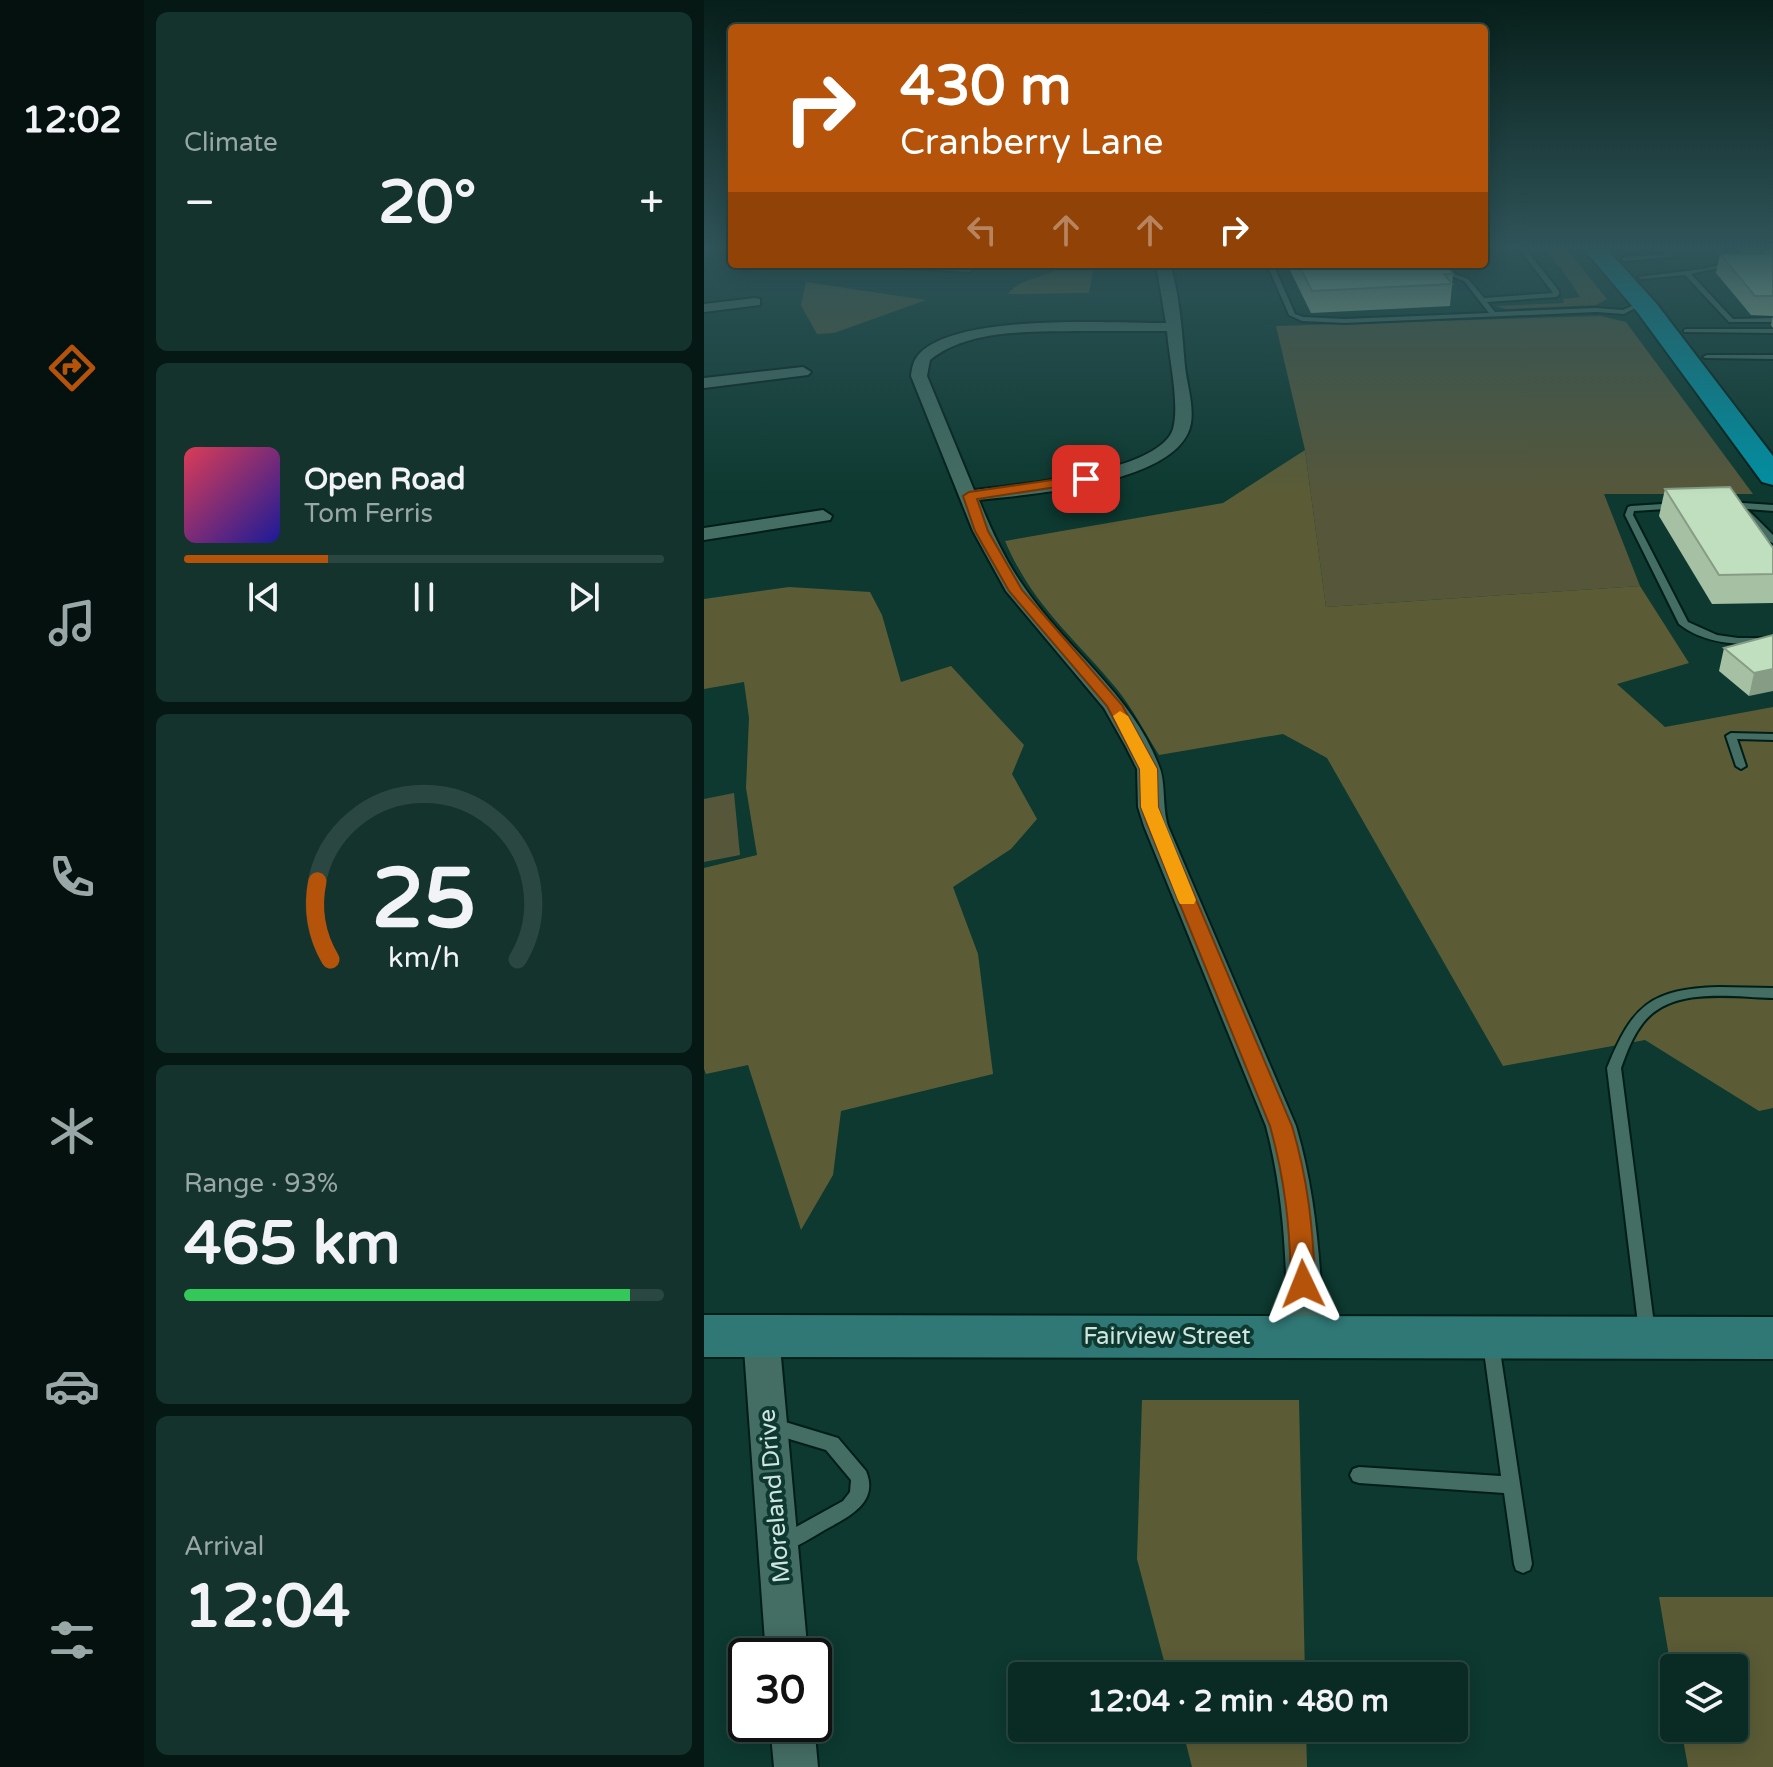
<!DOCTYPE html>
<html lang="en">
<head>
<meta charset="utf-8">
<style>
	body { margin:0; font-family:"Varela Round",sans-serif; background:#13332c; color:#f1f3f6; height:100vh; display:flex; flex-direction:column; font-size:30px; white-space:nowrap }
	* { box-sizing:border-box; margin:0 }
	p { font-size:26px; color:#99a7a6 }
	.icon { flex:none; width:44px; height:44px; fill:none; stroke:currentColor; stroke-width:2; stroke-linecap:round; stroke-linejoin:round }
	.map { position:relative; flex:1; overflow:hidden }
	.sheet { display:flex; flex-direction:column; gap:12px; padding:12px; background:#061814; width:560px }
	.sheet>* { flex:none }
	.guide { position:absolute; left:24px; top:24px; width:760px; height:244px; border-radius:8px; box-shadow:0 4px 20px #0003,0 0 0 2px #2a4741; background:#b45309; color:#fff; overflow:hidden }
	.tools { position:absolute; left:956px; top:1654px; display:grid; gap:16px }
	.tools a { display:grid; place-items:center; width:88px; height:88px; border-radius:8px; background:#0a2b24; box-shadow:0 4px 20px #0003,0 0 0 2px #2a4741; font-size:40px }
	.speed { position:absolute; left:24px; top:1638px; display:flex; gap:16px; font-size:40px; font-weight:700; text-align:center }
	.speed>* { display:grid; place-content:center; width:104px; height:104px; border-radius:50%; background:#0a2b24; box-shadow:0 4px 20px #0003,0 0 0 2px #2a4741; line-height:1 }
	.speed .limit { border:4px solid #111; border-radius:12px; background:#fff; color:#111 }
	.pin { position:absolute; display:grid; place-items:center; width:68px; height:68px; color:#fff; margin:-34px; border-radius:16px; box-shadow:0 4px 12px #0006 }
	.me { position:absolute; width:88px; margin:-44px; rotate:358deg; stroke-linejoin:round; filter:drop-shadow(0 0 6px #0008) }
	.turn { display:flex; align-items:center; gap:28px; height:168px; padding:0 40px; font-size:36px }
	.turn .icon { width:104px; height:104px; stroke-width:2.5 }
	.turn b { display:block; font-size:56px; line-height:68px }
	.lanes { display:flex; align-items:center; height:76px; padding:0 40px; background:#0003; justify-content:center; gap:40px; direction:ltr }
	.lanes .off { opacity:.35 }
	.big { font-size:60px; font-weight:700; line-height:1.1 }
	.sheet .widget { flex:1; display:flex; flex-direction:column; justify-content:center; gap:12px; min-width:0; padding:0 28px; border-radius:12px; background:#13332c }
	.sheet .dial { align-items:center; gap:0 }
	.dial svg { height:208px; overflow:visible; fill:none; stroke:#2a4741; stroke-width:7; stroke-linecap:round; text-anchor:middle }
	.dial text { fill:#f1f3f6; stroke:none }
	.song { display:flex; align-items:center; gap:24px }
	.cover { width:96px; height:96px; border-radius:12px; background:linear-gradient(135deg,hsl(350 70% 55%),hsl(240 70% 35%)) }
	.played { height:8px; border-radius:4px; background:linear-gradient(90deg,#b45309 30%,#2a4741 30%) }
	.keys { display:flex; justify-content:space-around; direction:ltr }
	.heat { display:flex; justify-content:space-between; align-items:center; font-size:44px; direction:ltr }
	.charge { height:12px; border-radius:6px; background:linear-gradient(90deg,#34c759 93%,#2a4741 0) }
	.trip { position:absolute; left:304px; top:1662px; width:460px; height:80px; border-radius:8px; background:#0a2b24; box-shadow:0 4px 20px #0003,0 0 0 2px #2a4741; font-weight:700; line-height:80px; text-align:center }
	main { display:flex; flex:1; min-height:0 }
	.tab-bar { display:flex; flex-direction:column; width:144px; justify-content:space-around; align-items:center; background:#04110e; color:#99a7a6 }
	.tab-bar .icon { width:56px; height:56px }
	.tab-bar .on { color:#b45309 }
	.tab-bar b { font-size:36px; color:#f1f3f6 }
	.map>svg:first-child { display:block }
</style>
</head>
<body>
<main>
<nav class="tab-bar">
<b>12:02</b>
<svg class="icon on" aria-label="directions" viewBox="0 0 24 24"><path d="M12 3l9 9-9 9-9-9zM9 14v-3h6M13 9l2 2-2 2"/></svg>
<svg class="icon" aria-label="music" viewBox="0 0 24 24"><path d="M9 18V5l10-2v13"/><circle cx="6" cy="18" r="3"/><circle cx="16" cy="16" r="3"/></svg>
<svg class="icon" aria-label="phone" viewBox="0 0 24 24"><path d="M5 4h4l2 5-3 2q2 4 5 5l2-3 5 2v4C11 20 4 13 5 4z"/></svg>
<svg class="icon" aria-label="climate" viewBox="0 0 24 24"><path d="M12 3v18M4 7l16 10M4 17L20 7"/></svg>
<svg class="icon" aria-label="car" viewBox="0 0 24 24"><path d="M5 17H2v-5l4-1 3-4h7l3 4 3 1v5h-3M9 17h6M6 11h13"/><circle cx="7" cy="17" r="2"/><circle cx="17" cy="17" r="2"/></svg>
<svg class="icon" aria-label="filters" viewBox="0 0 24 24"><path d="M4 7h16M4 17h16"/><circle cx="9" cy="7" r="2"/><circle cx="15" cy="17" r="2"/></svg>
</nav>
<section class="sheet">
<div class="widget"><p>Climate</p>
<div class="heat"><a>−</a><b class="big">20°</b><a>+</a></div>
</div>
<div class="widget">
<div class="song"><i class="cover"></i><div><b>Open Road</b><p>Tom Ferris</p></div></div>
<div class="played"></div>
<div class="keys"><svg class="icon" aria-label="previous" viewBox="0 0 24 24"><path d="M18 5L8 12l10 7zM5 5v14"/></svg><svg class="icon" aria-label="pause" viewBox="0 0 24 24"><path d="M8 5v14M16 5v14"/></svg><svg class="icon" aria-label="next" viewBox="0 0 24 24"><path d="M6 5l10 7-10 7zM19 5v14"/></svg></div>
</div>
<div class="widget dial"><svg viewBox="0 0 100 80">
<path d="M14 69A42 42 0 1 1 86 69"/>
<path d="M14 69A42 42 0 0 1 9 39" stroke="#b45309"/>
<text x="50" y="56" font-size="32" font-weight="700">25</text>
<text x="50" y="72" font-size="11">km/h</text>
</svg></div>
<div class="widget"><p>Range · 93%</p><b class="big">465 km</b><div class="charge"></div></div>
<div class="widget"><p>Arrival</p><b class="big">12:04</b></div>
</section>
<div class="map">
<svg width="1069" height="1767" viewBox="0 0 1069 1767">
	<rect width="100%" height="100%" fill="#0d3930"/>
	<!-- green -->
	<path fill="#56573a" d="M837,247H861L903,299L892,305L802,309L792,306L860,303L859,299L876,297L856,267Z
		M102,282L222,300L130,333L113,334L97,305Z
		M897,316L922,322L1049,494H900L936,586L622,607L601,450L572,326Z
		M30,793L36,855L0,862V799Z"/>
	<!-- forest -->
	<path fill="#5b5c36" d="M361,264H390L385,293L304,294C317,276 344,279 361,264Z
		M601,450L622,607L936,586L985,663L913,684L961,727L1069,707V1108L1055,1111L941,1040L799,1066L623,758L579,734L455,755C441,733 428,707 412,688C368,635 329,606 301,541L519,503Z
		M85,587L166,592L178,615L197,682L247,666L320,745L308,774L333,819L307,849L249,887L274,954L289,1074L137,1111L129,1175L97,1230L44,1065L2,1074L0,1069V868L53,855L42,788L45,718L40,682L0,689V599Z
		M438,1400H595L601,1676H464L433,1559Z
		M1069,1597V1767H984L977,1728H1030V1668H970V1686L955,1597Z
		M478,1728H602L603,1767H488Z"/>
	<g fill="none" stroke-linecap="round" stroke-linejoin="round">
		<defs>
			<path id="lane" d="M814,247H820L855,291V295L852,297L783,302L791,312L892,308L919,310L928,306L931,308L920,314L892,312L641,323L598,321L585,315L563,264H569L591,314L599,317L641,319L785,313L760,281L739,273L733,264H739L743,271L764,279L780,298L849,293Z
				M958,247H964L968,257L921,261L918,259L921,257L962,254Z
				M1010,247H1017L1031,262V264L987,274L1029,319L1069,318V322H1025L981,275L937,279L934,277L999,269L1025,262Z
				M982,329H1069V333L980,332V330Z
				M1003,355H1069V359L1001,358L999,357Z
				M1024,502L1069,505V511L1043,509L1069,535V543L1066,542L1033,508L1021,507L1020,505Z
				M974,503L978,506L977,508L930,511L929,515L984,622L1013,635L1034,638H1069V644C1038,645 1001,645 975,624L921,515L924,507L927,506Z
				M1027,733L1069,734V740L1033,739L1042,766L1037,769L1032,766L1022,736Z
				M1015,987L1069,988V998C1027,997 968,986 939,1023C928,1037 923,1052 917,1068L951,1332L949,1337L943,1339L937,1337L935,1332L903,1068C928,1006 946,989 1015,987Z
				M787,1337L793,1339L795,1344L828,1564L826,1570L819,1573L812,1570L810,1564L800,1493L655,1483L649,1481L646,1475L649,1469L655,1467L797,1476L779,1344L781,1339Z
				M68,1418L134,1438L162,1471C176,1504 142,1518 119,1531C107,1538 94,1546 80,1552L74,1549L71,1543L74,1537L139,1501L146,1492L147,1480L122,1450L62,1432L59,1426L62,1420Z"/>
			<path id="street" d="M196,264H265L272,268L265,272L203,268Z
				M452,264H466C476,297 478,332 481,367C483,386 493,414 484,433C460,485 326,494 275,500C287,530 301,560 320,587C362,649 428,694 455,766C462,782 458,806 464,826L592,1126C613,1198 616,1263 620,1337L614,1348L602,1352L590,1348L584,1337C582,1263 581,1198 562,1126L440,826L434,807L433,769L422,747L400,708L302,591L269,531L207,376C208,368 209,360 216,353C256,313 406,323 462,323ZM378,331H463C465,358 476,404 469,429C455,473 311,485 270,490L223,376L226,360C265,328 330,332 378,331Z
				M51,298L56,299V305L0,312V304Z
				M99,367L107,372L104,375L0,388V378Z
				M119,510L128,516L126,520L0,540V528Z
				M57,1320L69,1324L75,1335L104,1656H62L39,1335L45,1324Z
				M66,1724H110L114,1767H70Z"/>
			<path id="secondary" d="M0,1315L1069,1317V1359L0,1357Z"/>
			<path id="highway" d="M878,247H901L952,303L1069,456V485L1058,482L934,313Z"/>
		</defs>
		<!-- lane casing -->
		<use href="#lane" stroke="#001e18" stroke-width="4"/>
		<!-- street casing -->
		<use href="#street" stroke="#001e18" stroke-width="4"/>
		<!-- secondary casing -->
		<use href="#secondary" stroke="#001e18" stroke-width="4"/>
		<!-- highway casing -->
		<use href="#highway" stroke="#001e18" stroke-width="4"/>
		<!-- lane -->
		<use href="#lane" fill="#446d63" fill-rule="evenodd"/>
		<!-- street -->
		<use href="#street" fill="#446d63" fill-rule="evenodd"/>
		<!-- secondary -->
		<use href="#secondary" fill="#307876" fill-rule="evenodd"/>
		<!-- highway -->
		<use href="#highway" fill="#0091a4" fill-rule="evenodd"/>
	</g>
	<!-- wall -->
	<path fill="#a5c0a3" d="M1032,247H1069V328L1067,325L1069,316L1047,315L1012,273L1016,254H1038Z
		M583,264H742L749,274L746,306L607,313Z
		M961,489L1069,548V603L1008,604L955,516Z
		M1069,635L1045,696L1015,671L1020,648Z"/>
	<!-- shaded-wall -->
	<path fill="#869c85" d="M1069,669V691L1045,696L1050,673Z"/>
	<!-- building -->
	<path fill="#c0dfbe" stroke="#869c85" stroke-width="2" d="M1055,249H1069V296H1051L1016,254H1059Z
		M594,264H742L749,274H740L748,284L608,291Z
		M1026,487L1069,548V574L1015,575L961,489Z
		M1069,635V669L1050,673L1020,648Z"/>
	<!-- sky -->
	<linearGradient id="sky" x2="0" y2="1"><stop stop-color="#071f1a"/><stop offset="0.5" stop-color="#2f5459"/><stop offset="1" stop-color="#2f5459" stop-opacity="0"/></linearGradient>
	<rect width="1069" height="495" fill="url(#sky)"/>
	<!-- route -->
	<path fill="#b45309" stroke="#753606" stroke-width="2" d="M382,475L386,477V482L273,499L284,531L318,590L418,705L453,769L454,807L461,826L588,1126C604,1180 609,1227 611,1284L608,1291L599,1294L591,1291L587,1284C586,1227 581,1180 566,1126L444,826L437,807L436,769L403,706L305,591L271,531L259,496L265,492Z"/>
	<!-- slow -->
	<path fill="#f59e0b" d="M416,711L424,716L453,769L454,807L492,900L490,904H476L474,900L437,807L436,769L409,716Z"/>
	<g text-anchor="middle" stroke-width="8" stroke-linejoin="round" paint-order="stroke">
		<!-- near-street labels -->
		<g font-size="24" fill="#cfe5df" stroke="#0d3930">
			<text x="463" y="1344">Fairview Street</text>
			<text transform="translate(70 1496) rotate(-95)" y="8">Moreland Drive</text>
		</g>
	</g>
</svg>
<div class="tools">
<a><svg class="icon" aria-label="layers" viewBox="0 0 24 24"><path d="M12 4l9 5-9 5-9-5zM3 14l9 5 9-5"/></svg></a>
</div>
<div class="speed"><div class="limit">30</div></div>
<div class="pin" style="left:382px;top:479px;background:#d93025"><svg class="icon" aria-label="arrive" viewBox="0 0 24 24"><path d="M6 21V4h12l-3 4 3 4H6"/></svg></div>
<svg class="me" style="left:599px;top:1284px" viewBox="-20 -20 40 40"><path d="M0-17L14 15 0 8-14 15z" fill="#b45309" stroke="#fff" stroke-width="4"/></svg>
<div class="trip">12:04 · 2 min · 480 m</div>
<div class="guide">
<div class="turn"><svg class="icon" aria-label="right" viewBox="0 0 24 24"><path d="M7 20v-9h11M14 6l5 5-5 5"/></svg><div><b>430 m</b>Cranberry Lane</div></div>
<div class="lanes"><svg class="icon off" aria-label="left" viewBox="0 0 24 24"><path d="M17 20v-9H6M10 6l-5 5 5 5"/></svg><svg class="icon off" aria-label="ahead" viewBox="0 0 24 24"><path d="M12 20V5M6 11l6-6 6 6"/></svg><svg class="icon off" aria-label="ahead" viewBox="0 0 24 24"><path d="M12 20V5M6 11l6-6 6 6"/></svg><svg class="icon" aria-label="right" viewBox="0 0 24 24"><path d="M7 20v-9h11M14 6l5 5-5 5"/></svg></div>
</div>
</div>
</main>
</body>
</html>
